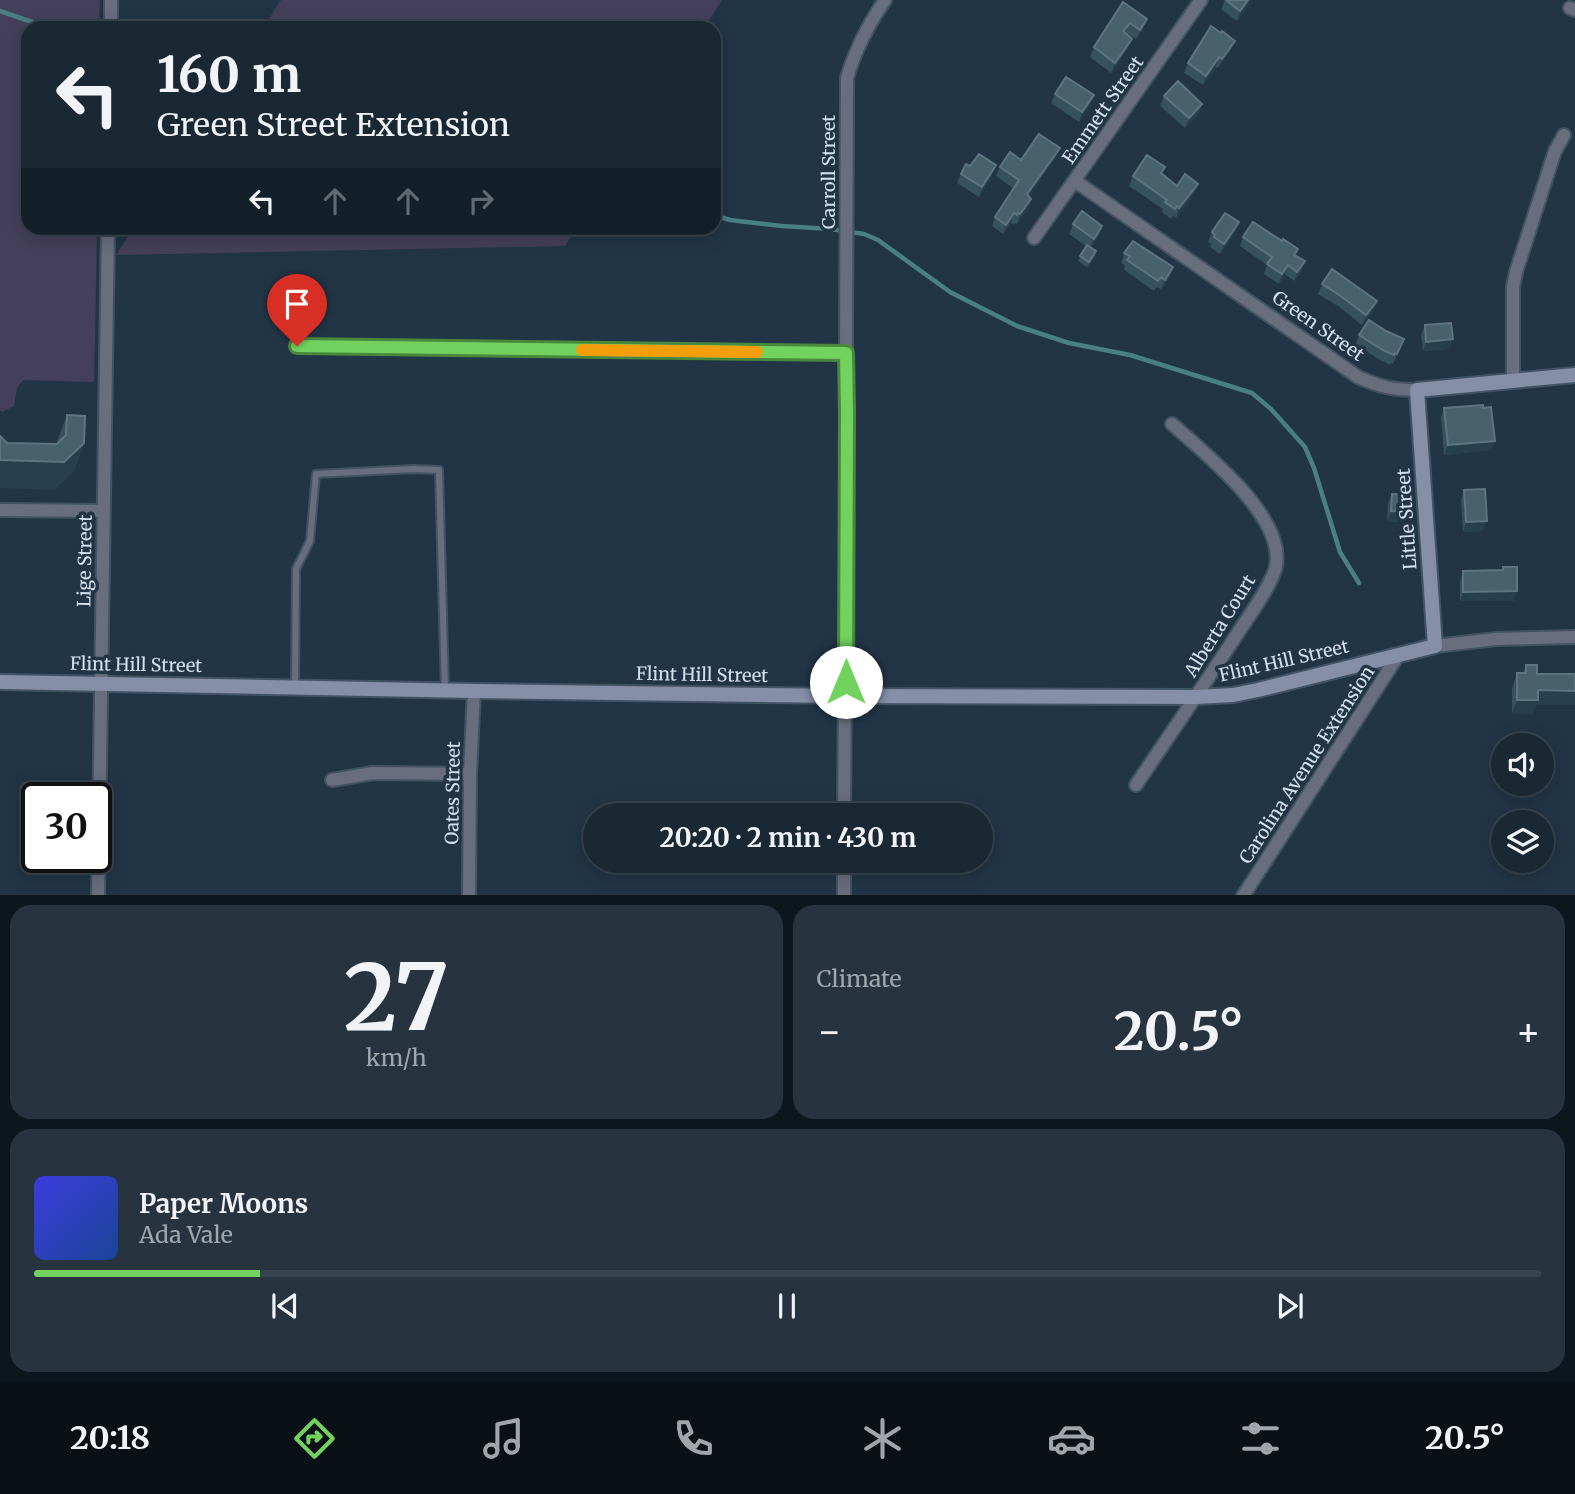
<!DOCTYPE html>
<html lang="en">
<head>
<meta charset="utf-8">
<style>
	body { margin:0; font-family:Merriweather,serif; background:#273440; color:#f1f3f6; height:100vh; display:flex; flex-direction:column; font-size:26px; white-space:nowrap }
	* { box-sizing:border-box; margin:0 }
	p { font-size:23px; color:#9fa6ac }
	.icon { flex:none; width:38px; height:38px; fill:none; stroke:currentColor; stroke-width:2; stroke-linecap:round; stroke-linejoin:round }
	.map { position:relative; height:895px; overflow:hidden }
	.drawer { display:flex; flex-direction:column; gap:10px; padding:10px; background:#0e161d; flex:1 }
	.drawer>* { flex:none }
	.guide { position:absolute; left:21px; top:21px; width:700px; height:214px; border-radius:21px; box-shadow:0 4px 18px #0003,0 0 0 2px #38444f; background:#1a2834; color:#f1f3f6; overflow:hidden }
	.tools { position:absolute; left:1491px; top:733px; display:grid; gap:14px }
	.tools a { display:grid; place-items:center; width:63px; height:63px; border-radius:50%; background:#1a2834; box-shadow:0 4px 18px #0003,0 0 0 2px #38444f; font-size:35px }
	.speed { position:absolute; left:21px; top:782px; display:flex; gap:14px; font-size:35px; font-weight:700; text-align:center }
	.speed>* { display:grid; place-content:center; width:91px; height:91px; border-radius:50%; background:#1a2834; box-shadow:0 4px 18px #0003,0 0 0 2px #38444f; line-height:1 }
	.speed .limit { border:4px solid #111; border-radius:10px; background:#fff; color:#111 }
	.pin { position:absolute; display:grid; place-items:center; width:60px; height:60px; color:#fff; margin:-72px -30px; border-radius:50% 50% 50% 0; rotate:-45deg; box-shadow:0 0 7px #0007 }
	.pin .icon { rotate:45deg }
	.me { position:absolute; width:77px; margin:-38px; rotate:0deg; stroke-linejoin:round; filter:drop-shadow(0 0 5px #0008) }
	.turn { display:flex; align-items:center; gap:24px; height:147px; padding:0 21px; font-size:32px }
	.turn .icon { width:91px; height:91px; stroke-width:2.5 }
	.turn b { display:block; font-size:49px; line-height:60px }
	.lanes { display:flex; align-items:center; height:66px; padding:0 21px; background:#0003; justify-content:center; gap:35px; direction:ltr }
	.lanes .off { opacity:.35 }
	.big { font-size:52px; font-weight:700; line-height:1.1 }
	.drawer .tile { flex:1; display:flex; flex-direction:column; justify-content:center; gap:10px; min-width:0; padding:0 24px; border-radius:21px; background:#273440 }
	.drawer .dial { align-items:center; gap:0 }
	.dial b { font-size:91px; line-height:1 }
	.song { display:flex; align-items:center; gap:21px }
	.cover { width:84px; height:84px; border-radius:10px; background:linear-gradient(135deg,hsl(240 70% 55%),hsl(220 70% 35%)) }
	.played { height:7px; border-radius:4px; background:linear-gradient(90deg,#72d25e 15%,#38444f 15%) }
	.keys { display:flex; justify-content:space-around; direction:ltr }
	.heat { display:flex; justify-content:space-between; align-items:center; font-size:38px; direction:ltr }
	.drawer .tiles { flex:1; display:grid; gap:10px; grid-template-columns:1fr 1fr }
	.tile:last-child { grid-column:span 2 }
	.trip { position:absolute; left:583px; top:803px; width:410px; height:70px; border-radius:35px; background:#1a2834; box-shadow:0 4px 18px #0003,0 0 0 2px #38444f; font-weight:700; line-height:70px; text-align:center }
	.menu { display:flex; height:112px; justify-content:space-around; align-items:center; background:#0a1015; color:#9fa6ac }
	.menu .icon { width:49px; height:49px }
	.menu .selected { color:#72d25e }
	.menu b { font-size:32px; color:#f1f3f6 }
	.map>svg:first-child { display:block }
</style>
</head>
<body>
<div class="map">
<svg width="1575" height="896" viewBox="0 0 1575 896">
	<rect width="100%" height="100%" fill="#223546"/>
	<!-- green -->
	<path fill="#44405b" d="M0,0H100L99,28H28V228H97L94,382L23,380L17,388L14,406L2,412L0,410Z
		M281,0H722L704,28H263Z
		M134,228H576L565,246L116,255Z"/>
	<g fill="none" stroke-linecap="round" stroke-linejoin="round">
		<!-- stream -->
		<path stroke="#498086" stroke-width="4.5" d="M0,11L32,22L43,28
			M714,215L730,220L782,226L831,229L864,234L878,240L950,292L1017,326L1069,343L1130,355L1252,393L1271,409L1305,447L1314,468L1340,552L1359,583"/>
		<defs>
			<path id="lane" d="M295,687L296,569L310,541L316,474L413,469L439,470L445,690"/>
			<path id="street" d="M1570,8L1575,10
				M111,28V0
				M1075,181L1358,377C1380,387 1394,390 1417,390
				M1034,238L1201,0
				M297,346L846,353
				M1513,381V287L1516,272L1555,151L1564,135
				M0,510L104,511
				M1435,646L1496,639L1575,637
				M332,780L373,773L470,774
				M1136,785C1169,736 1202,688 1234,639C1247,618 1267,593 1275,570C1277,564 1277,556 1276,549C1268,504 1205,453 1172,424
				M844,816L847,412L846,353L847,78C855,50 868,25 885,0
				M98,896L108,228
				M469,896L470,774L474,691
				M844,896V861
				M1243,896L1399,654"/>
			<path id="secondary" d="M0,682L474,691L845,696L1196,697L1233,695L1258,690L1435,646L1417,390L1575,375"/>
		</defs>
		<!-- lane casing -->
		<use href="#lane" stroke="#425464" stroke-width="10"/>
		<!-- street casing -->
		<use href="#street" stroke="#425464" stroke-width="16"/>
		<!-- secondary casing -->
		<use href="#secondary" stroke="#425464" stroke-width="18"/>
		<!-- lane -->
		<use href="#lane" stroke="#686e7e" stroke-width="6"/>
		<!-- street -->
		<use href="#street" stroke="#686e7e" stroke-width="12"/>
		<!-- secondary -->
		<use href="#secondary" stroke="#858fa8" stroke-width="14"/>
	</g>
	<!-- wall -->
	<path fill="#36525e" d="M1225,0H1252L1237,21L1221,9Z
		M1123,2L1144,28L1136,39L1126,33L1132,39L1128,48L1111,73L1090,57L1094,47Z
		M1231,50L1218,68L1216,67L1203,85L1184,73L1188,63Z
		M1055,94L1090,105L1079,122L1051,103Z
		M1164,96L1199,113L1185,128L1160,106Z
		M1056,157L1029,196L1028,208L1017,224L1015,223L1014,225L1011,223L1003,234L992,226L995,217L1013,188L996,176L1000,167Z
		M996,165L992,175L979,197L957,183L961,174L970,166Z
		M1163,175L1177,186L1198,184L1194,193L1176,218L1173,216L1171,219L1162,212L1163,209L1129,186L1133,176Z
		M1239,222L1235,232L1220,254L1210,247L1211,244L1208,242L1212,232Z
		M1073,224L1099,236L1090,248L1096,251L1095,256L1087,267L1078,261L1086,246L1069,234Z
		M1243,237L1282,241L1298,249L1296,256L1305,261L1301,271L1294,281L1285,274L1279,284L1264,274L1267,265L1240,246Z
		M1124,253L1173,267L1170,277L1161,289L1157,287L1154,291L1124,270L1125,265L1121,263Z
		M1322,284L1377,301L1373,311L1362,325L1338,306L1318,294Z
		M1425,325L1449,349L1423,351L1421,335Z
		M1386,331L1404,339L1393,364L1391,363L1390,365L1380,360L1356,344L1359,335Z
		M1444,408L1495,441L1491,450L1444,455L1441,418Z
		M67,415L84,443L74,471L54,490L7,443L56,444Z
		M1464,490L1483,531L1463,532L1461,500Z
		M1392,494L1403,522L1387,521L1388,504Z
		M1503,567L1514,601H1460V581L1463,571L1502,570Z
		M1526,665L1537,674H1575V705H1536L1532,714H1512V688L1517,673H1523Z"/>
	<!-- shaded-wall -->
	<path fill="#27404e" d="M1248,0H1252L1237,21L1240,11Z
		M1147,19L1144,28L1136,39L1140,30Z
		M1132,39L1128,48L1111,73L1115,63Z
		M1235,41L1231,50L1218,68L1222,59Z
		M1219,57L1216,67L1203,85L1206,76Z
		M1094,95L1090,105L1079,122L1082,112Z
		M1202,104L1199,113L1185,128L1189,118Z
		M1060,148L1056,157L1024,204L1027,194Z
		M996,165L992,175L979,197L982,187Z
		M1198,184L1194,193L1176,218L1179,208Z
		M1031,199L1028,208L1017,224L1020,214Z
		M1014,213L1011,223L1003,234L1006,225Z
		M1239,222L1235,232L1220,254L1224,244Z
		M1102,226L1099,236L1090,248L1094,239Z
		M1305,261L1301,271L1294,281L1297,272Z
		M1288,265L1285,274L1279,284L1282,274Z
		M1173,267L1170,277L1161,289L1165,280Z
		M1377,301L1373,311L1362,325L1366,315Z
		M1453,339L1449,349L1423,351L1426,342Z
		M1495,441L1491,450L1444,455L1448,445Z
		M84,443L74,471L54,490L0,488V460Z
		M1391,511L1406,512L1403,522L1387,521Z
		M1487,521L1483,531L1463,532L1466,522Z
		M1517,591L1514,601H1460L1463,592Z
		M1538,690L1575,691V705H1536L1532,714H1512L1517,700Z"/>
	<!-- building -->
	<path fill="#47616d" stroke="#5d7581" stroke-width="2" d="M1226,0H1248L1240,11Z
		M1123,2L1147,19L1140,30L1130,23L1123,31L1132,39L1115,63L1094,47Z
		M1211,26L1221,33L1222,31L1235,41L1222,59L1219,57L1206,76L1188,63Z
		M1066,77L1094,95L1082,112L1055,94Z
		M1178,81L1202,104L1189,118L1164,96Z
		M1039,134L1060,148L1027,194L1031,199L1020,214L1018,213L1017,215L1014,213L1006,225L995,217L1019,180L1000,167L1010,152L1021,160Z
		M979,154L996,165L982,187L961,174L966,164L970,166Z
		M1147,155L1165,167L1161,173L1177,186L1185,174L1198,184L1179,208L1177,206L1175,209L1165,202L1167,200L1133,176Z
		M1082,211L1102,226L1094,239L1073,224Z
		M1225,213L1239,222L1224,244L1214,237L1215,235L1212,232Z
		M1253,222L1282,241L1283,239L1298,249L1294,255L1305,261L1297,272L1288,265L1282,274L1267,264L1272,257L1243,237Z
		M1133,241L1173,267L1165,280L1161,277L1158,281L1127,260L1130,256L1124,253Z
		M1087,245L1096,251L1089,262L1080,256Z
		M1332,269L1377,301L1366,315L1342,297L1322,284Z
		M1369,320L1386,331L1404,339L1397,354L1395,353L1394,355L1383,350L1359,335Z
		M1451,323L1453,339L1426,342L1425,325Z
		M1483,405V408L1491,407L1495,441L1448,445L1444,408Z
		M67,415L85,416L84,443L64,462L0,460V436L7,443L57,444L66,435Z
		M1485,489L1487,521L1466,522L1464,490Z
		M1392,494L1408,495L1406,512L1391,511Z
		M1503,567H1517V591L1463,592V571L1503,570Z
		M1526,665H1537V674H1575V691L1538,690V700H1517V673H1526Z"/>
	<g fill="none" stroke-linecap="round" stroke-linejoin="round">
		<defs>
			<path id="route" d="M297,346L846,353L847,412L846,682"/>
		</defs>
		<!-- route casing -->
		<use href="#route" stroke="#4a883d" stroke-width="18"/>
		<!-- route -->
		<use href="#route" stroke="#72d25e" stroke-width="12"/>
		<!-- slow -->
		<path stroke="#f59e0b" stroke-width="12" d="M582,350L757,352"/>
	</g>
	<g text-anchor="middle" stroke-width="7" stroke-linejoin="round" paint-order="stroke">
		<!-- street labels -->
		<g font-size="18" fill="#d4e0ec" stroke="#223546">
			<text transform="translate(1103 110) rotate(-55)" y="6">Emmett Street</text>
			<text transform="translate(829 172) rotate(-90)" y="6">Carroll Street</text>
			<text transform="translate(1318 326) rotate(35)" y="6">Green Street</text>
			<text transform="translate(1407 519) rotate(-94)" y="6">Little Street</text>
			<text transform="translate(85 561) rotate(-89)" y="6">Lige Street</text>
			<text transform="translate(1220 626) rotate(-58)" y="6">Alberta Court</text>
			<text transform="translate(1284 661) rotate(-13)" y="6">Flint Hill Street</text>
			<text transform="translate(136 665) rotate(1)" y="6">Flint Hill Street</text>
			<text transform="translate(702 675) rotate(1)" y="6">Flint Hill Street</text>
			<text transform="translate(1307 765) rotate(-57)" y="6">Carolina Avenue Extension</text>
			<text transform="translate(453 793) rotate(-89)" y="6">Oates Street</text>
		</g>
	</g>
</svg>
<div class="tools">
<a><svg class="icon" aria-label="sound" viewBox="0 0 24 24"><path d="M4 9h4l5-4v14l-5-4H4zM17 9q2 3 0 6"/></svg></a>
<a><svg class="icon" aria-label="layers" viewBox="0 0 24 24"><path d="M12 4l9 5-9 5-9-5zM3 14l9 5 9-5"/></svg></a>
</div>
<div class="speed"><div class="limit">30</div></div>
<div class="pin" style="left:297px;top:346px;background:#d93025"><svg class="icon" aria-label="arrive" viewBox="0 0 24 24"><path d="M6 21V4h12l-3 4 3 4H6"/></svg></div>
<svg class="me" style="left:846px;top:682px" viewBox="-20 -20 40 40"><circle r="19" fill="#fff"/><path d="M0-13L10 11 0 6-10 11z" fill="#72d25e"/></svg>
<div class="trip">20:20 · 2 min · 430 m</div>
<div class="guide">
<div class="turn"><svg class="icon" aria-label="left" viewBox="0 0 24 24"><path d="M17 20v-9H6M10 6l-5 5 5 5"/></svg><div><b>160 m</b>Green Street Extension</div></div>
<div class="lanes"><svg class="icon" aria-label="left" viewBox="0 0 24 24"><path d="M17 20v-9H6M10 6l-5 5 5 5"/></svg><svg class="icon off" aria-label="ahead" viewBox="0 0 24 24"><path d="M12 20V5M6 11l6-6 6 6"/></svg><svg class="icon off" aria-label="ahead" viewBox="0 0 24 24"><path d="M12 20V5M6 11l6-6 6 6"/></svg><svg class="icon off" aria-label="right" viewBox="0 0 24 24"><path d="M7 20v-9h11M14 6l5 5-5 5"/></svg></div>
</div>
</div>
<section class="drawer">
<div class="tiles">
<div class="tile dial"><b>27</b><p>km/h</p></div>
<div class="tile"><p>Climate</p>
<div class="heat"><a>−</a><b class="big">20.5°</b><a>+</a></div>
</div>
<div class="tile">
<div class="song"><i class="cover"></i><div><b>Paper Moons</b><p>Ada Vale</p></div></div>
<div class="played"></div>
<div class="keys"><svg class="icon" aria-label="previous" viewBox="0 0 24 24"><path d="M18 5L8 12l10 7zM5 5v14"/></svg><svg class="icon" aria-label="pause" viewBox="0 0 24 24"><path d="M8 5v14M16 5v14"/></svg><svg class="icon" aria-label="next" viewBox="0 0 24 24"><path d="M6 5l10 7-10 7zM19 5v14"/></svg></div>
</div>
</div>
</section>
<nav class="menu">
<b>20:18</b>
<svg class="icon selected" aria-label="directions" viewBox="0 0 24 24"><path d="M12 3l9 9-9 9-9-9zM9 14v-3h6M13 9l2 2-2 2"/></svg>
<svg class="icon" aria-label="music" viewBox="0 0 24 24"><path d="M9 18V5l10-2v13"/><circle cx="6" cy="18" r="3"/><circle cx="16" cy="16" r="3"/></svg>
<svg class="icon" aria-label="phone" viewBox="0 0 24 24"><path d="M5 4h4l2 5-3 2q2 4 5 5l2-3 5 2v4C11 20 4 13 5 4z"/></svg>
<svg class="icon" aria-label="climate" viewBox="0 0 24 24"><path d="M12 3v18M4 7l16 10M4 17L20 7"/></svg>
<svg class="icon" aria-label="car" viewBox="0 0 24 24"><path d="M5 17H2v-5l4-1 3-4h7l3 4 3 1v5h-3M9 17h6M6 11h13"/><circle cx="7" cy="17" r="2"/><circle cx="17" cy="17" r="2"/></svg>
<svg class="icon" aria-label="filters" viewBox="0 0 24 24"><path d="M4 7h16M4 17h16"/><circle cx="9" cy="7" r="2"/><circle cx="15" cy="17" r="2"/></svg>
<b>20.5°</b>
</nav>
</body>
</html>
